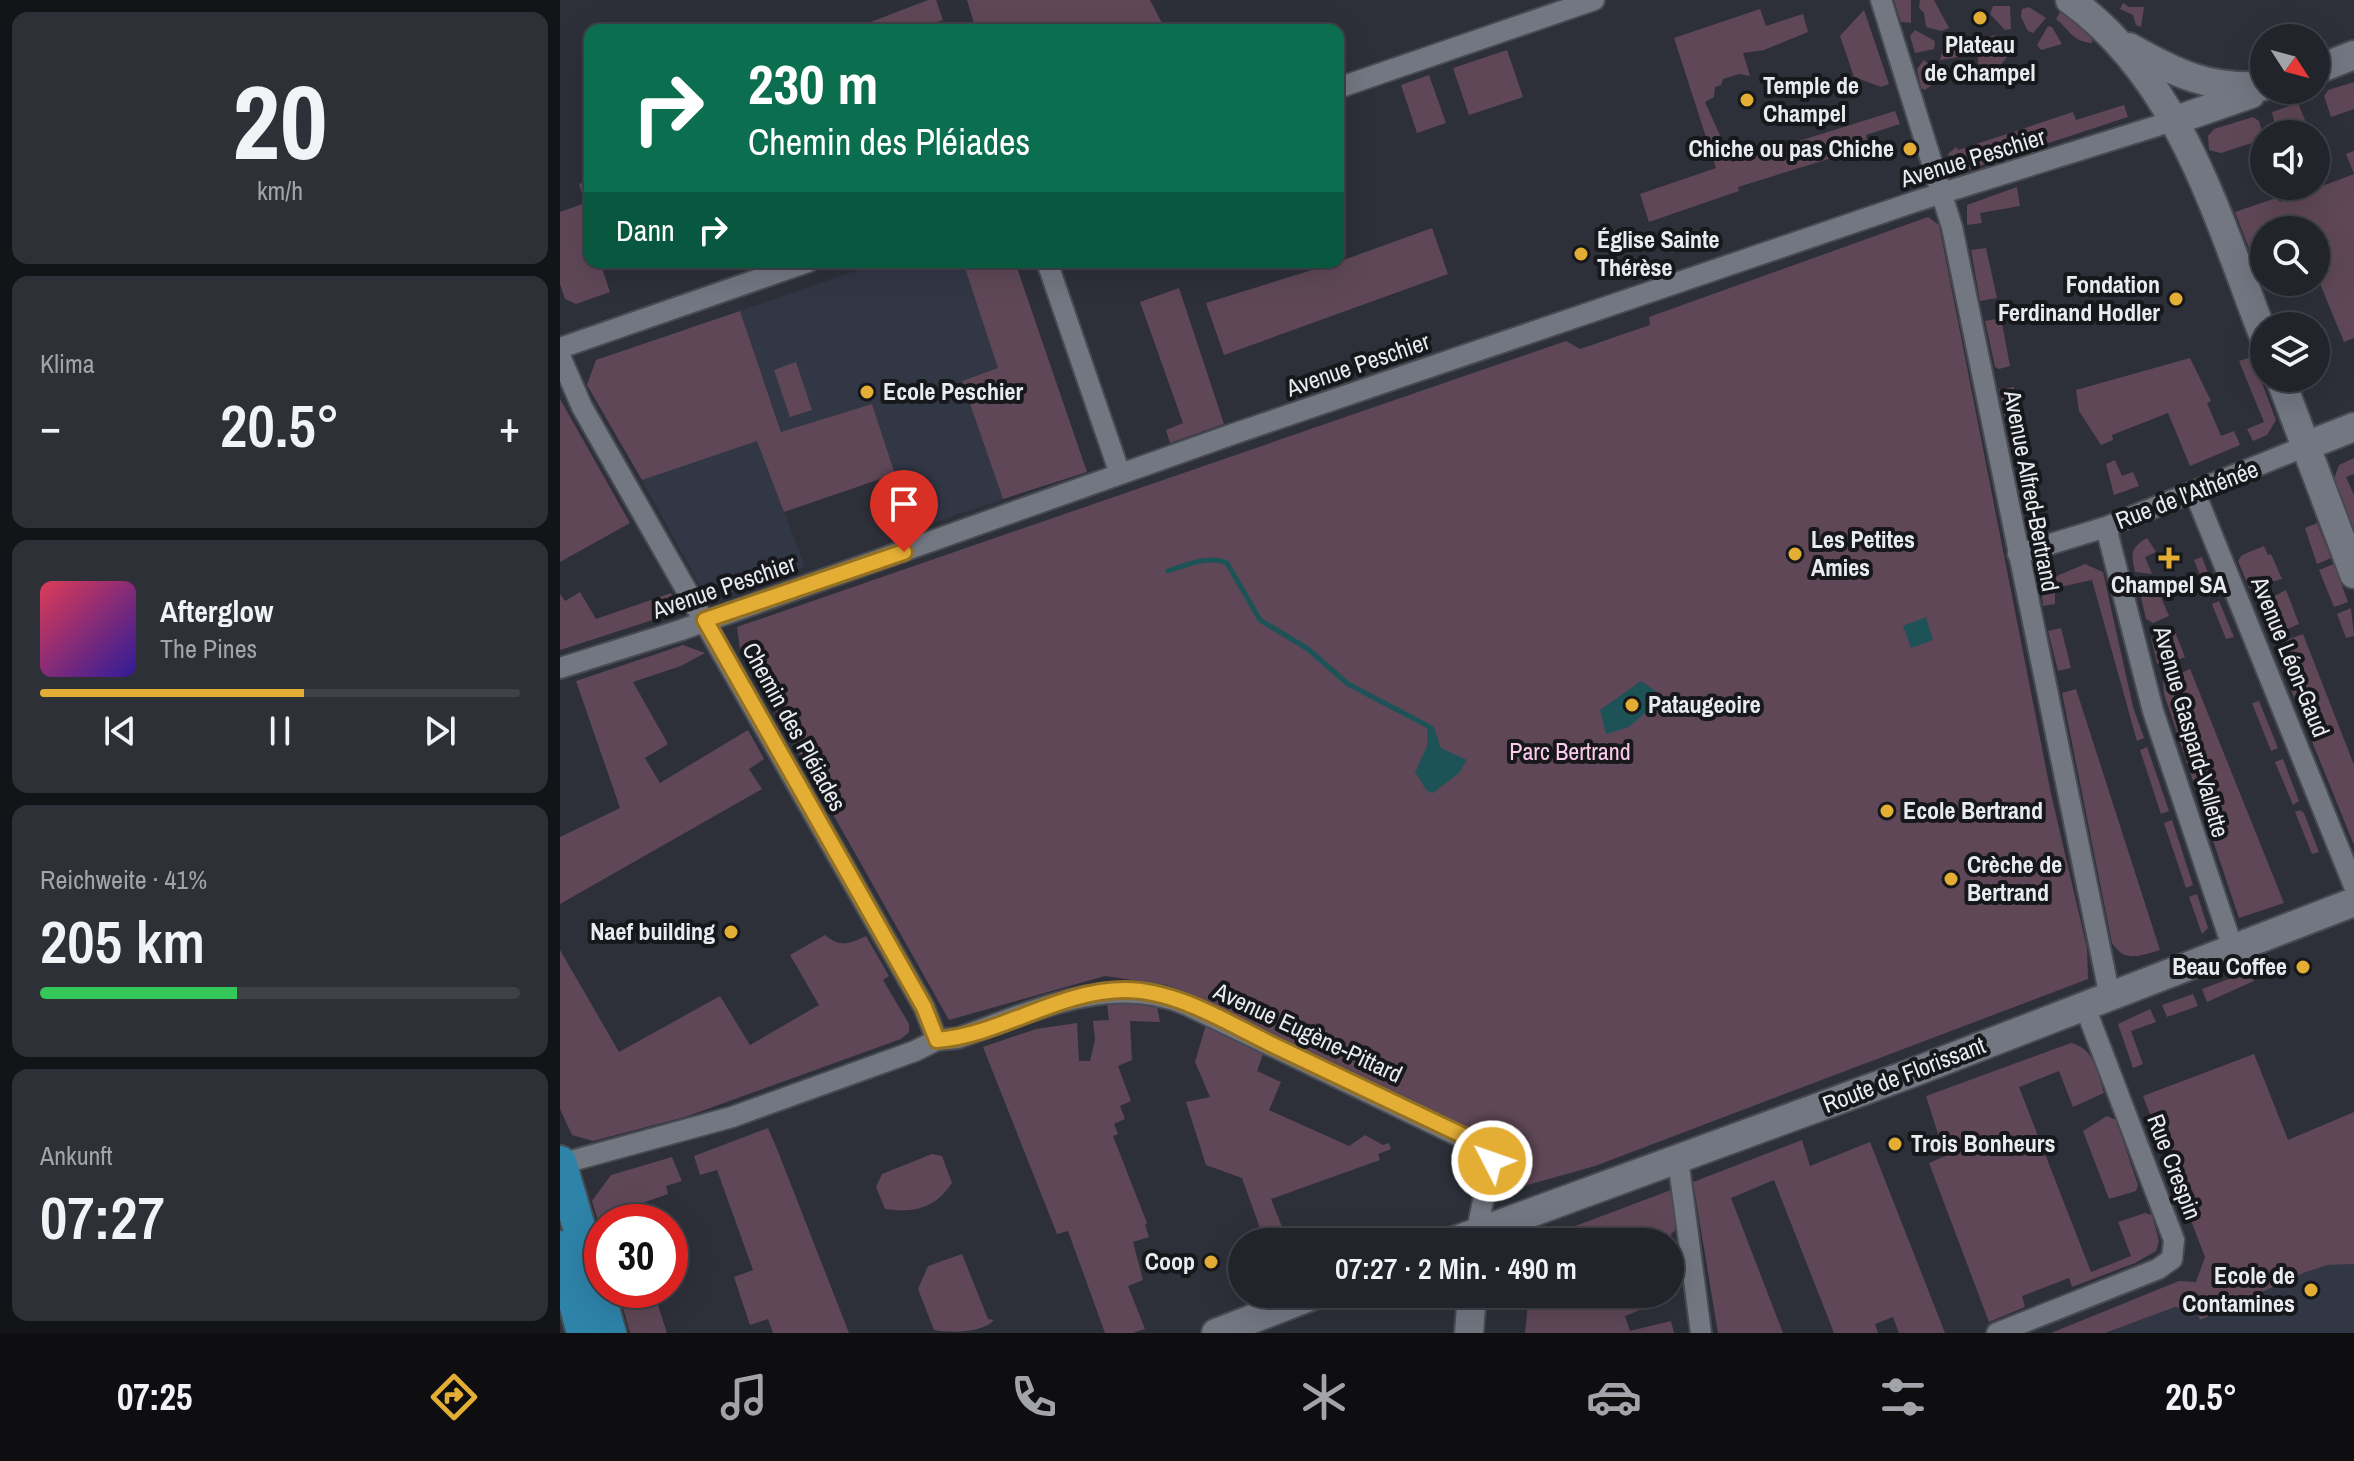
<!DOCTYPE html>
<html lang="de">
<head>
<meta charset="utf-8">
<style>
	body { margin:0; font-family:"Archivo Narrow",sans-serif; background:#2e3037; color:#f1f3f6; height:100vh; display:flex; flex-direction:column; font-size:30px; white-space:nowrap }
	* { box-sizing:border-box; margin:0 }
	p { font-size:26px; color:#a2a4a9 }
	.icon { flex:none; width:44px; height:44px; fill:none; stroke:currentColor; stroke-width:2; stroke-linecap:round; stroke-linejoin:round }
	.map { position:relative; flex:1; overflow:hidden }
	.drawer { display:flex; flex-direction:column; gap:12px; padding:12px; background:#131418; width:560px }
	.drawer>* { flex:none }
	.guide { position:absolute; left:24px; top:24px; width:760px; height:244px; border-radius:16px; box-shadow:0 8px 32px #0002,0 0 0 2px #3f4147; background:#0b6e4f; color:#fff; overflow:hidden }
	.needle { width:52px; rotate:126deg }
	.tools { position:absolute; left:1690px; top:24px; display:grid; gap:16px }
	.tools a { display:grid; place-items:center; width:80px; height:80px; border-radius:50%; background:#22242b; box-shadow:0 8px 32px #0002,0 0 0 2px #3f4147; font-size:40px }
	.speed { position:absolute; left:24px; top:1204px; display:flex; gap:16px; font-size:40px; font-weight:700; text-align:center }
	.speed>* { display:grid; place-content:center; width:104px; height:104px; border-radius:50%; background:#22242b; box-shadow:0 8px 32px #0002,0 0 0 2px #3f4147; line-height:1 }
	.speed .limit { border:12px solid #d22; background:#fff; color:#111 }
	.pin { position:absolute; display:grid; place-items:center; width:68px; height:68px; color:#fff; margin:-82px -34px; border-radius:50% 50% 50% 0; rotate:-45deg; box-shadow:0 0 8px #0007 }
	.pin .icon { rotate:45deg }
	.me { position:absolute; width:88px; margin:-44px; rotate:311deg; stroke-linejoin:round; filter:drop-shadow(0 0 6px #0008) }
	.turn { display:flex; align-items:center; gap:28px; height:168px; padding:0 32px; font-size:36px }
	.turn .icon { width:104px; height:104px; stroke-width:2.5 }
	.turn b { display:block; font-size:56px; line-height:68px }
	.then { display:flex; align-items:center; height:76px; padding:0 32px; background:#0003; gap:16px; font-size:30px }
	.big { font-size:60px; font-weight:600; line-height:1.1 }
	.drawer .tile { flex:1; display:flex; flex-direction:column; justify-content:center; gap:12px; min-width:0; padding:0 28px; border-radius:16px; background:#2e3037 }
	.drawer .dial { align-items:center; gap:0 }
	.dial b { font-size:104px; line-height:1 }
	.song { display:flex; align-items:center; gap:24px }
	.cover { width:96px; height:96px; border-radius:12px; background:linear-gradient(135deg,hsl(350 70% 55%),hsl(250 70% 35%)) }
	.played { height:8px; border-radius:4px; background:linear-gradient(90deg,#e4ae35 55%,#3f4147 55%) }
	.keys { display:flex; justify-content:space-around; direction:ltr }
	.heat { display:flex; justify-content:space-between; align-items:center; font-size:44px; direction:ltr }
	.charge { height:12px; border-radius:6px; background:linear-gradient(90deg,#34c759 41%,#3f4147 0) }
	.trip { position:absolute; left:668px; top:1228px; width:456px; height:80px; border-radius:40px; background:#22242b; box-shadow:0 8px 32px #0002,0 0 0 2px #3f4147; font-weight:600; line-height:80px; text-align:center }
	.tabs { display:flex; height:128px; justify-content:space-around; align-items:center; background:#0e0e11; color:#a2a4a9 }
	.tabs .icon { width:56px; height:56px }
	.tabs .selected { color:#e4ae35 }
	.tabs b { font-size:36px; color:#f1f3f6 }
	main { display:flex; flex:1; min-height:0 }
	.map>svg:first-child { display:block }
</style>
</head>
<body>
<main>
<section class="drawer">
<div class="tile dial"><b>20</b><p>km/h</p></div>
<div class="tile"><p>Klima</p>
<div class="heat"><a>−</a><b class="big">20.5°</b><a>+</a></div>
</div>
<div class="tile">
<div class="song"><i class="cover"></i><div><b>Afterglow</b><p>The Pines</p></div></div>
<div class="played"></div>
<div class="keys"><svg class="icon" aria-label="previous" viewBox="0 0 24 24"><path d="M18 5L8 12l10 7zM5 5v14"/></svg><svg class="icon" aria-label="pause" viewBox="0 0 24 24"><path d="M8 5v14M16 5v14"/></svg><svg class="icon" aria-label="next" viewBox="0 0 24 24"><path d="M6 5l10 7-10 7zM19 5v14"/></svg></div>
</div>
<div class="tile"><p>Reichweite · 41%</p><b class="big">205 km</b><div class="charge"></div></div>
<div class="tile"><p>Ankunft</p><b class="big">07:27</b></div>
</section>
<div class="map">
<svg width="1794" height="1333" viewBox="0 0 1794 1333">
	<rect width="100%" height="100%" fill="#2d3039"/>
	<!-- built -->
	<path fill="#323746" d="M321,262H403L438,368L402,381L443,499L354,529L312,404L222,432L180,311Z
		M197,440L245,567L148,600L82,480Z
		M1794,1264V1333H1545L1615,1307L1636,1310L1641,1320L1746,1272L1767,1265Z"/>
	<!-- green -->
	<path fill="#5f4757" d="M368,0H376L383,20L352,30H290Z
		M407,0H590L603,25L589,30H416Z
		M1334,0H1351V23L1341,22Z
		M1360,0H1374L1389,28L1382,31L1366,27L1364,13L1359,8Z
		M1563,3L1569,7H1584L1581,27L1576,25L1573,15L1560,9Z
		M1433,6H1450L1451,29L1445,30L1430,14Z
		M1469,7L1486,18L1473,33L1468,31L1461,17L1462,9Z
		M1200,9L1206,26L1243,14L1248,32L1204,50L1183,53L1190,76L1179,74L1163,79L1161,85L1155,87L1154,97L1145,102L1172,162L1335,111L1340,124L1306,135L1307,141L1288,148L1278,156L1178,187L1179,191L1089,222L1080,194L1156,168L1114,38Z
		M1304,10L1329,84L1321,87L1294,77L1280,36Z
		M1500,12L1533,37L1532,43C1512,42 1509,29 1496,19Z
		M1488,26L1492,27L1502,44L1481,50L1477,45Z
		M1355,30L1375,41L1374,49L1355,53L1350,36Z
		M1404,34L1409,38L1406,56L1380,60L1385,41Z
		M1435,35L1450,46L1451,52L1439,67L1418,64L1417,40Z
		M947,50L963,97L909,115L893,68Z
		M1364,60L1382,77L1365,90L1361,88L1357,69Z
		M869,75L886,123L857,133L841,85Z
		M1794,82V109L1771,117L1764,96L1768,90Z
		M1738,103L1747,125L1717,134L1712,112Z
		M1564,105L1568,117L1404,171L1393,166L1388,154L1396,147L1398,150L1513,112L1516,120Z
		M1693,117L1699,121L1704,139L1661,153L1649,150L1648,136L1654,129Z
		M1794,151V338L1784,342L1756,274V230H1704V266L1697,269L1675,212L1716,198L1720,202L1794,174L1786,154Z
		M30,180V262H40L50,292L16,304L5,299L0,284V212L25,203L19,184Z
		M1457,187L1460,206L1420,213L1422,223L1407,225V205Z
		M1368,217L1379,225L1491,794L1527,948L1528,979L1035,1166L950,1190L946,1174L960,1154L607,985L545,976L389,1020L180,649L177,627L1006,341L1020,349L1090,325L1089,317Z
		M872,228L888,274L664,355L646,303L778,262Z
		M1426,248L1437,298L1420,301L1411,250Z
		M403,262H455L527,472L443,499L402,381L438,368Z
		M619,288L664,424L610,443L606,430L623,423L580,302Z
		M180,311L221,432L312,404L335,474L224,512L197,441L82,480L27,385L36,360Z
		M1441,318L1450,366L1439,369L1435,367L1425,321Z
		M1630,358L1651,401L1647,403L1661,436L1674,431L1680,445L1630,466L1608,413L1552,435L1553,440L1541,445L1519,411L1516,390Z
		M1689,358L1693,359L1716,420L1707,435L1693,441L1687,429L1704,422L1679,361Z
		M236,362L252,410L230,417L214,370Z
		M1454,387L1464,452L1456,453L1451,449L1439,389Z
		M0,399L70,523L0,562Z
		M1794,458V474L1786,477L1794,495V529L1774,479L1779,465Z
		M1555,460L1562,476L1573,472L1579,486L1554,495L1546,464Z
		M1467,466L1473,499L1462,501L1456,474L1459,467Z
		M1757,523L1771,558L1757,564L1745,528Z
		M1587,538L1596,552L1585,557L1592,574L1575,572C1571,554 1570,548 1587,538Z
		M1704,546L1708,555L1711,554L1722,579L1689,588L1678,561L1682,555Z
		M1642,557L1656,594L1649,597L1634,560Z
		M1525,564L1543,572L1573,707L1584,738L1577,741L1532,580L1495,588V604L1483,606L1481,588L1485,581Z
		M1774,564L1788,602L1774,607L1759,570Z
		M1594,581L1609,616L1593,623L1586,619L1579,589Z
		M1726,590L1739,624L1715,634L1707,633L1697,605Z
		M20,592L36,619L111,593C115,604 112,609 105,616L0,650V594L5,601Z
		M1659,601L1674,637L1666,639L1652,604Z
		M1791,608L1794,636L1786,638L1777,614Z
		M1613,627L1625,657L1602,666L1597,663L1591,638Z
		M1501,628L1511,668L1498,671L1488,631Z
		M1743,634L1794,765V845L1715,650L1722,642Z
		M123,645L145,653L121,666L73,682L108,744L85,758L100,783L188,730L204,759L189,769L202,789L0,904V837L60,808L16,681Z
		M1630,669L1724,903L1679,918L1604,694L1603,681Z
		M1516,689L1600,950C1579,956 1565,963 1552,943L1502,693Z
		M1699,701L1718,748L1711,751L1692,703Z
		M1587,747L1609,811L1601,814L1580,750Z
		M1723,759L1739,801L1733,805L1715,762Z
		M1740,810L1744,813L1759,852L1752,854L1735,812Z
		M1612,820L1633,885L1626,888L1604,823Z
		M1637,894L1648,928L1642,934L1629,897Z
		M265,935C280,948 289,944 306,936L329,976L323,980L349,1024V1032L341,1039L125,1117L33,1141L12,1135L0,1109V950L59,1052L160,996L190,1045L259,1005L230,955Z
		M1724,958L1728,967L1705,976L1701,967Z
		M1690,971L1694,981L1647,1002L1642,989Z
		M1633,994L1638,1006L1607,1017L1602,1005Z
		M572,1002L597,1006L600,1022L570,1021L572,1060L558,1066L571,1101L560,1106L565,1119L554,1124L558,1134L553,1136L587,1223L585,1225L589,1237L573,1242L583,1280L568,1286L585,1329L573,1333H545L508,1231L497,1234L423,1047L476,1029L517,1023L519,1061H530L535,1040L533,1021L549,1020L547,1004Z
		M1590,1009L1596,1022L1571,1031L1583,1064L1573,1068L1558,1024Z
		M647,1021L705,1049L697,1071L721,1082L709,1110L789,1146L805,1135L823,1145L829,1143L831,1149L818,1154L820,1160L711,1199L728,1242H705L682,1178L646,1165L626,1102L650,1097L635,1062Z
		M1511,1043C1535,1049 1537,1071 1544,1093L1513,1107L1499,1071L1459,1087L1531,1272L1571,1256L1558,1222L1585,1213L1592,1215L1599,1241L1596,1251L1575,1263L1512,1287L1509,1278L1462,1296L1465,1307L1429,1322L1369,1163L1385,1156L1366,1096Z
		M1694,1054L1728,1140L1794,1112V1264L1767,1265L1746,1272L1640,1320L1636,1310L1615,1307L1545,1333H1491L1619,1281L1636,1282L1645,1257L1583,1096Z
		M1547,1116L1556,1120L1578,1185L1576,1191L1549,1199L1523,1131Z
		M208,1128L217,1149L289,1333H213L208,1319L190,1325L174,1277L193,1270L157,1170L140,1175L134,1156Z
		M1242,1140L1250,1166L1310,1142L1385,1333H1339L1333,1317L1315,1324L1318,1333H1274L1214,1180L1171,1198L1223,1333H1158L1133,1182Z
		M372,1154L382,1156L392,1183C374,1209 355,1213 325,1209L316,1187L322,1174Z
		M112,1157L122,1181L106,1186L108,1194L68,1208L73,1222H42V1235L32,1201L51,1175Z
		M1111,1190L1116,1191L1120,1226L1111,1234L1113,1244H1118L1121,1263L1113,1268L1117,1295L1065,1316L1070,1331L1111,1321L1114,1333H965L969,1294H1110V1242H997L994,1234Z
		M402,1254L428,1319L434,1320C423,1333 391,1333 374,1330L358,1289L368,1266Z
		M58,1290H93L107,1333H70Z"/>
	<!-- water -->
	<path fill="#1d5357" d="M1366,617L1373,640L1351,648L1343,626Z
		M1081,681L1101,695V699L1069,727L1046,734L1040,710Z
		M873,725L881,748L907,760L899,773L873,793L867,791L855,772L867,746V730Z"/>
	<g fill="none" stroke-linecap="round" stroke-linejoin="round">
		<!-- stream -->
		<path stroke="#1d5357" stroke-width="5" d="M608,571C626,565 648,555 667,563L700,620L748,649L788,684L870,727"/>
		<defs>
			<path id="street" d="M1321,0L1392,227L1550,997
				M778,88L1034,0
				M487,262L560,474
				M0,348L248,262
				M0,356L22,407L364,1007L377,1040
				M1635,493L1794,886
				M1546,527L1593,711L1673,949
				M1458,554L1546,527L1746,446
				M0,668L121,630L676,433L1357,201L1616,120
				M1118,1159L1141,1333
				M0,1164L172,1117L355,1051L377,1040L398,1038C472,1012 551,972 627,1005L930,1151C933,1165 919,1214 917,1233
				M1437,1333L1598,1269L1612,1259L1614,1240L1525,1007"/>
			<path id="secondary" d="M1510,0C1620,79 1657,217 1704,337
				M1569,47C1618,74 1646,89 1704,86
				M1756,70L1794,55
				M1616,120L1691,94
				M1720,378L1794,574
				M1746,446L1794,427
				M891,1242L1349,1074L1794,902
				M656,1333L757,1294
				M909,1333L912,1294"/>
			<path id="primary" d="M0,1162L50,1333
				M0,1247L23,1333"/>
		</defs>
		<!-- street casing -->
		<use href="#street" stroke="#484b52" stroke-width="24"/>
		<!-- secondary casing -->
		<use href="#secondary" stroke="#484b52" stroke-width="32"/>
		<!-- primary casing -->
		<use href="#primary" stroke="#484b52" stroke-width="36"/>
		<!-- street -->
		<use href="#street" stroke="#737782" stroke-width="20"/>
		<!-- secondary -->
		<use href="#secondary" stroke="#737782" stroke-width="28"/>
		<!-- primary -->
		<use href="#primary" stroke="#2e83a9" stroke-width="32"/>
	</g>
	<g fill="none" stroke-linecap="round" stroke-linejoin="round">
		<defs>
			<path id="route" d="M344,552L145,620L364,1007L377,1040C441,1035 499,990 565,990C618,990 671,1025 717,1047C779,1077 842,1106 904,1136L930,1151L932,1161"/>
		</defs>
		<!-- route casing -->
		<use href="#route" stroke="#947122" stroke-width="20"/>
		<!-- route -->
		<use href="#route" stroke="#e4ae35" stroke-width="14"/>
	</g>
	<!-- markers -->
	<g fill="#e4ae35" stroke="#17181c" stroke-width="3">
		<circle cx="1420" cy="18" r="8"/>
		<circle cx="1187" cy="100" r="8"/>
		<circle cx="1350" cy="149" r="8"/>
		<circle cx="1021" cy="254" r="8"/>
		<circle cx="1616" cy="299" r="8"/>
		<circle cx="307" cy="392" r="8"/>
		<circle cx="1235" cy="554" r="8"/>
		<path d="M1605 546h8v8h8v8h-8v8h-8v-8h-8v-8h8z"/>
		<circle cx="1072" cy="705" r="8"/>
		<circle cx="1327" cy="811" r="8"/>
		<circle cx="1391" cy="879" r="8"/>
		<circle cx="171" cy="932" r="8"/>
		<circle cx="1743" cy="967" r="8"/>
		<circle cx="1335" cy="1144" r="8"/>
		<circle cx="651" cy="1262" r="8"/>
		<circle cx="1751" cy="1290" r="8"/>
	</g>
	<g text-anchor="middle" stroke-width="8" stroke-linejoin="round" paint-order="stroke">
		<!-- poi labels -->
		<g font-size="24" font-weight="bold" fill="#e9ebf1" stroke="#17181c" text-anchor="start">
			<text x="1420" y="53" text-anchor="middle">Plateau<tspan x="1420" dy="28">de Champel</tspan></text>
			<text x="1203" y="94">Temple de<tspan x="1203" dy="28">Champel</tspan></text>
			<text x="1334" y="157" text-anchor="end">Chiche ou pas Chiche</text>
			<text x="1037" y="248">Église Sainte<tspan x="1037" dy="28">Thérèse</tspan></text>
			<text x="1600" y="293" text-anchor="end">Fondation<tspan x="1600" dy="28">Ferdinand Hodler</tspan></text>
			<text x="323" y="400">Ecole Peschier</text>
			<text x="1251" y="548">Les Petites<tspan x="1251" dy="28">Amies</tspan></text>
			<text x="1609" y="593" text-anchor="middle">Champel SA</text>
			<text x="1088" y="713">Pataugeoire</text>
			<text x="1343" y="819">Ecole Bertrand</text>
			<text x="1407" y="873">Crèche de<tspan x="1407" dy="28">Bertrand</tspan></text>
			<text x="155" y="940" text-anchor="end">Naef building</text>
			<text x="1727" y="975" text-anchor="end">Beau Coffee</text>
			<text x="1351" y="1152">Trois Bonheurs</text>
			<text x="635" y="1270" text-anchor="end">Coop</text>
			<text x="1735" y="1284" text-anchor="end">Ecole de<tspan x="1735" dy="28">Contamines</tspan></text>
		</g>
		<!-- street labels -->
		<g font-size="24" fill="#e9ebf1" stroke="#17181c">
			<text transform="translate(1413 158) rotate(-17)" y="8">Avenue Peschier</text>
			<text transform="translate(798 365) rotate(-19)" y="8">Avenue Peschier</text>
			<text transform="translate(1471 491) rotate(79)" y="8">Avenue Alfred-Bertrand</text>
			<text transform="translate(1627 495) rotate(-21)" y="8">Rue de l'Athénée</text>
			<text transform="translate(164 587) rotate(-19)" y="8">Avenue Peschier</text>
			<text transform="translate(1730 657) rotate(68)" y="8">Avenue Léon-Gaud</text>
			<text transform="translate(234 727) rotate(61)" y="8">Chemin des Pléiades</text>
			<text transform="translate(1631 732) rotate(74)" y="8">Avenue Gaspard-Vallette</text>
			<text transform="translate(748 1033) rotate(25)" y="8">Avenue Eugène-Pittard</text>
			<text transform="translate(1344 1075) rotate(-21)" y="8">Route de Florissant</text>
			<text transform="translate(1614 1167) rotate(69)" y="8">Rue Crespin</text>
		</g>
		<!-- park labels -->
		<g font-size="24" fill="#fccbeb" stroke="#17181c">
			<text x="1010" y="760">Parc Bertrand</text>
		</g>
	</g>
</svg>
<div class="tools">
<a><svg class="needle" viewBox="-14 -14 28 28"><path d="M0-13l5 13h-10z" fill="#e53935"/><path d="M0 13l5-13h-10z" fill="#a2a4a9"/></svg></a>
<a><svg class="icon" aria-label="sound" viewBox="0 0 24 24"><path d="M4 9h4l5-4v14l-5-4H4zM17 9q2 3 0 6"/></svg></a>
<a><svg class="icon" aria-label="search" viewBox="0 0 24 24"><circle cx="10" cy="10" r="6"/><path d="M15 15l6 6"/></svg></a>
<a><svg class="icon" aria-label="layers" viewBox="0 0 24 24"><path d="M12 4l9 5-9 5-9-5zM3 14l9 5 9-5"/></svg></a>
</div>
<div class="speed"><div class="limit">30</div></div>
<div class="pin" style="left:344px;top:552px;background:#d93025"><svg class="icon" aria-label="arrive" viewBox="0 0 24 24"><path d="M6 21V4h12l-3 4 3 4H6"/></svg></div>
<svg class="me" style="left:932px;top:1161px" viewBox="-20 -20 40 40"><circle r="17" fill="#e4ae35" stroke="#fff" stroke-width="3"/><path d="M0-11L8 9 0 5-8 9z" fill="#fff"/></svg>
<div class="trip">07:27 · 2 Min. · 490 m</div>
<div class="guide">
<div class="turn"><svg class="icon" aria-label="right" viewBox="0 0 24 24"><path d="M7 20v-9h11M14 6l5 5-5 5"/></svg><div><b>230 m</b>Chemin des Pléiades</div></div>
<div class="then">Dann<svg class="icon" aria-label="right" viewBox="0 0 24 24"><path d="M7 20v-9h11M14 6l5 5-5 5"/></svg></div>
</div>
</div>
</main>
<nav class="tabs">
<b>07:25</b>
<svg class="icon selected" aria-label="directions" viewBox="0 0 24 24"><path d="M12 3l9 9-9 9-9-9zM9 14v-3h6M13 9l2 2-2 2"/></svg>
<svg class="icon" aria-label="music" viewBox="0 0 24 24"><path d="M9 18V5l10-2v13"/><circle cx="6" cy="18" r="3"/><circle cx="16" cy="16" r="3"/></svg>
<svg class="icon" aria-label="phone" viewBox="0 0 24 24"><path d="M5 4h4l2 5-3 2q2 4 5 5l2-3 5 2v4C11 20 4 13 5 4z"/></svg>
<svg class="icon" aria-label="climate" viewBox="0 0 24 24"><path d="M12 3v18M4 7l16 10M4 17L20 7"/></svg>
<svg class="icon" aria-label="car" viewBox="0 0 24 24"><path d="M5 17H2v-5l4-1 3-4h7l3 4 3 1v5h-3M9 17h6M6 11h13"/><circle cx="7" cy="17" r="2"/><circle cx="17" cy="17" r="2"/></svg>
<svg class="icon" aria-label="filters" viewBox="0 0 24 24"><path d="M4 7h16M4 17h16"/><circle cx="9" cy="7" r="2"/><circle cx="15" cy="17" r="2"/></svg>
<b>20.5°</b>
</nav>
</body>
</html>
